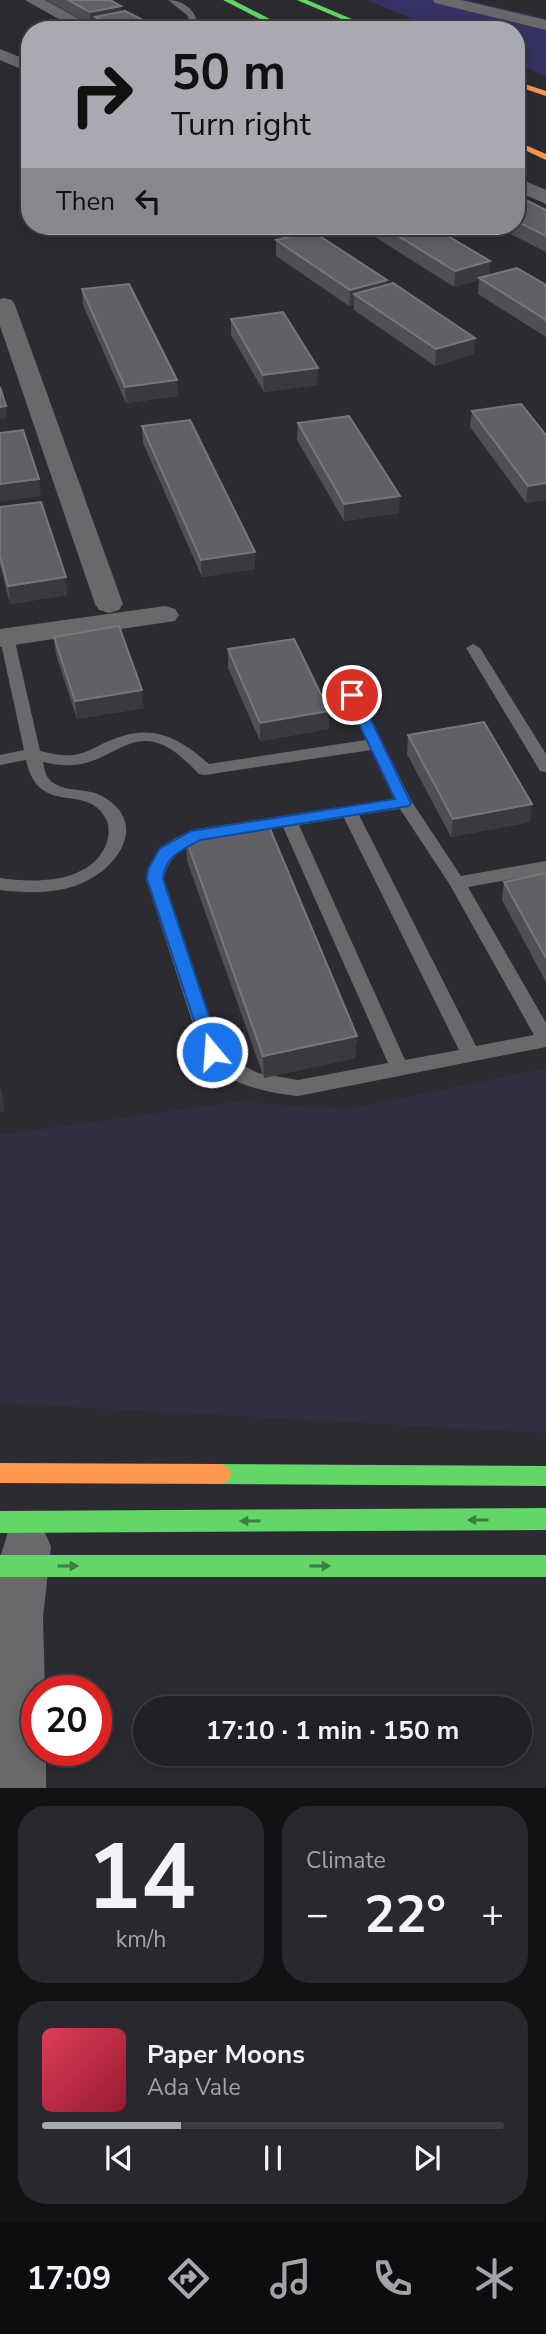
<!DOCTYPE html>
<html lang="en">
<head>
<meta charset="utf-8">
<style>
	body { margin:0; font-family:"Nunito Sans",sans-serif; background:#28282d; color:#f1f3f6; height:100vh; display:flex; flex-direction:column; font-size:26px; white-space:nowrap }
	* { box-sizing:border-box; margin:0 }
	p { font-size:23px; color:#a2a3a7 }
	.icon { flex:none; width:38px; height:38px; fill:none; stroke:currentColor; stroke-width:2; stroke-linecap:round; stroke-linejoin:round }
	.map { position:relative; height:1788px; overflow:hidden }
	.drawer { display:flex; flex-direction:column; gap:18px; padding:18px; background:#121214; flex:1 }
	.drawer>* { flex:none }
	.top-card { position:absolute; left:21px; top:21px; width:504px; height:214px; border-radius:28px; box-shadow:0 4px 18px #0003,0 0 0 2px #3d3e42; background:#a9aab1; color:#111; overflow:hidden }
	.speed { position:absolute; left:21px; top:1675px; display:flex; gap:14px; font-size:35px; font-weight:700; text-align:center }
	.speed>* { display:grid; place-content:center; width:91px; height:91px; border-radius:50%; background:#202025; box-shadow:0 4px 18px #0003,0 0 0 2px #3d3e42; line-height:1 }
	.speed .limit { border:10px solid #d22; background:#fff; color:#111 }
	.pin { position:absolute; display:grid; place-items:center; width:60px; height:60px; color:#fff; margin:-30px; border:4px solid #fff; border-radius:50%; box-shadow:0 2px 7px #0007 }
	.me { position:absolute; width:77px; margin:-38px; rotate:342deg; stroke-linejoin:round; filter:drop-shadow(0 0 5px #0008) }
	.turn { display:flex; align-items:center; gap:24px; height:147px; padding:0 35px; font-size:32px }
	.turn .icon { width:91px; height:91px; stroke-width:2.5 }
	.turn b { display:block; font-size:49px; line-height:60px }
	.then { display:flex; align-items:center; height:66px; padding:0 35px; background:#0003; gap:14px; font-size:26px }
	.big { font-size:52px; font-weight:700; line-height:1.1 }
	.drawer .widget { flex:1; display:flex; flex-direction:column; justify-content:center; gap:10px; min-width:0; padding:0 24px; border-radius:28px; background:#28282d }
	.drawer .dial { align-items:center; gap:0 }
	.dial b { font-size:91px; line-height:1 }
	.song { display:flex; align-items:center; gap:21px }
	.cover { width:84px; height:84px; border-radius:10px; background:linear-gradient(135deg,hsl(350 70% 55%),hsl(350 70% 35%)) }
	.played { height:7px; border-radius:4px; background:linear-gradient(90deg,#a9aab1 30%,#3d3e42 30%) }
	.keys { display:flex; justify-content:space-around; direction:ltr }
	.heat { display:flex; justify-content:space-between; align-items:center; font-size:38px; direction:ltr }
	.drawer .tiles { flex:1; display:grid; gap:18px; grid-template-columns:1fr 1fr }
	.widget:last-child { grid-column:span 2 }
	.trip { position:absolute; left:133px; top:1696px; width:399px; height:70px; border-radius:35px; background:#202025; box-shadow:0 4px 18px #0003,0 0 0 2px #3d3e42; font-weight:700; line-height:70px; text-align:center }
	.dock { display:flex; height:112px; justify-content:space-around; align-items:center; background:#0d0d0f; color:#a2a3a7 }
	.dock .icon { width:49px; height:49px }
	.dock .selected { color:#a9aab1 }
	.dock b { font-size:32px; color:#f1f3f6 }
	.map>svg:first-child { display:block }
</style>
</head>
<body>
<div class="map">
<svg width="546" height="1788" viewBox="0 0 546 1788">
	<rect width="100%" height="100%" fill="#2b2b31"/>
	<!-- built -->
	<path fill="#2f2f40" d="M546,1068V1433L0,1403V1135L234,1102L350,1109Z"/>
	<!-- green -->
	<path fill="#363364" d="M368,0H467L546,19V76L516,63V30H438Z"/>
	<g fill="none" stroke-linecap="round" stroke-linejoin="round">
		<!-- lane -->
		<path fill="#69696c" fill-rule="evenodd" d="M168,0C185,0 199,13 198,30H190L188,16Z
			M7,633L14,637L40,751C53,754 66,757 79,754C91,751 102,743 114,739C152,723 180,738 209,764L366,740L333,671L341,666L346,668L412,802L461,876L546,861V873L468,887L546,1023V1047L298,1096C266,1093 219,1083 202,1052L146,879C151,851 171,837 197,829L394,799L371,750L205,775L199,774C187,762 172,746 154,742C131,737 113,754 92,761C75,767 60,766 43,762C45,772 46,779 55,784C69,792 88,788 102,796C152,824 115,873 75,886C50,894 25,893 0,890V878C35,883 89,884 106,845C109,837 110,827 106,819C87,781 39,819 26,760L0,765V755L24,750L0,639L2,634ZM400,809L450,885L534,1035L476,1046L359,815ZM344,818L459,1050L405,1060L299,825ZM283,827L388,1063L298,1080L258,1073L238,1063L220,1048L164,879C172,831 245,833 283,827Z
			M473,644L480,648L546,754V772L540,771L466,648Z"/>
		<!-- street -->
		<path fill="#69696c" fill-rule="evenodd" d="M25,0H45L99,30H78Z
			M433,0H461L546,20V30L435,3Z
			M0,49L30,61V73L0,60Z
			M516,177L546,190V204L516,191Z
			M4,298L12,300L15,305L123,604L119,610L109,613L99,610L95,604L0,326V299Z
			M165,606L175,609L179,615L175,621L0,647V629Z
			M26,1522L43,1529L51,1546L43,1617L45,1690H37V1750H46V1788H0V1558L9,1529Z"/>
		<!-- fast -->
		<path fill="#63d668" fill-rule="evenodd" d="M223,0H233L291,30H281Z
			M297,0H307L378,30H367Z
			M220,1464L546,1466V1486L220,1484L212,1481L209,1474L212,1467Z"/>
		<!-- slow -->
		<path fill="#ff974d" fill-rule="evenodd" d="M516,81L546,91V96L516,86Z
			M516,141L546,154V160L516,146Z
			M0,1463L220,1464L228,1467L231,1474L228,1481L220,1484L0,1483Z"/>
		<!-- fast-bridge -->
		<path stroke="#63d668" stroke-width="22" d="M0,1522L546,1519
			M0,1566H546"/>
	</g>
	<!-- wall -->
	<path fill="#4f4f54" d="M46,0H110L121,6V11L159,28V30H102L95,26V24L91,25Z
		M516,195L546,210V252L495,226H516Z
		M372,226H431L490,261L489,275L546,285V337L478,294L479,280L454,287L372,235Z
		M276,240L387,280L386,285L474,354L435,366L354,310V305L349,306L276,256Z
		M82,289L177,380L178,396L126,403L83,305Z
		M231,319L317,385L264,392L231,335Z
		M472,411L546,435V500L526,503L470,427Z
		M298,423L399,513L344,521L297,440Z
		M142,426L255,552V569L202,577L143,443Z
		M0,507L67,595L10,604L0,565Z
		M54,637L144,708L77,719L56,655Z
		M228,649L329,711V729L260,741L228,668Z
		M408,735L530,822L451,837L407,754Z
		M186,839L357,1036L355,1058L264,1078L187,861Z
		M546,873V982L502,900L504,882Z"/>
	<!-- shaded-wall -->
	<path fill="#39393f" d="M121,6L122,19L95,17V24L91,25L90,12Z
		M490,261L489,277L479,278V280L454,287L455,271Z
		M387,280L386,296L354,294V305L349,306L350,290Z
		M475,338L474,354L435,366L436,349Z
		M318,368L317,385L264,392L263,375Z
		M177,380L178,396L126,403L125,387Z
		M6,406L7,418L0,419V407Z
		M39,479L41,496L0,502V484Z
		M546,483V500L526,503L528,486Z
		M400,496L399,513L344,521V504Z
		M255,552V569L202,577L201,560Z
		M66,577L67,595L10,604L8,586Z
		M142,690L144,708L77,719L75,701Z
		M329,711V729L260,741V723Z
		M532,804L530,822L451,837L453,819Z
		M357,1036L355,1058L264,1078L263,1056Z
		M1,1089L5,1111L0,1112V1090Z"/>
	<!-- building -->
	<path fill="#606066" stroke="#76767c" stroke-width="2" d="M68,0H110L121,6L90,12Z
		M125,11L159,28L152,30H119L95,17Z
		M516,195L546,210V236L516,221Z
		M382,226H431L490,261L455,271Z
		M312,231L387,280L350,290L276,240Z
		M517,268L546,285V320L479,278Z
		M393,283L475,338L436,349L354,294Z
		M129,284L177,380L125,387L82,289Z
		M283,312L318,368L263,375L231,319Z
		M0,387L6,406L0,407Z
		M521,404L546,435V483L528,486L472,411Z
		M349,416L400,496L344,504L298,423Z
		M190,420L255,552L201,560L142,426Z
		M23,430L39,479L0,484V433Z
		M41,502L66,577L8,586L0,556V507Z
		M119,626L142,690L75,701L54,637Z
		M294,639L329,711L260,723L228,649Z
		M484,722L532,804L453,819L408,735Z
		M268,824L357,1036L263,1056L186,839Z
		M546,873V958L504,882Z"/>
	<!-- one-way arrows -->
	<defs><path id="oneway-solid" d="M-6-.8H1V-3.2L6.5 0L1 3.2V.8H-6Z" transform="scale(1.75)"/></defs>
	<g fill="#3e7d44">
		<use href="#oneway-solid" transform="translate(478 1520) rotate(180)"/>
		<use href="#oneway-solid" transform="translate(250 1521) rotate(180)"/>
		<use href="#oneway-solid" transform="translate(68 1566)"/>
		<use href="#oneway-solid" transform="translate(320 1566)"/>
	</g>
	<!-- route -->
	<path fill="#1a73e8" stroke="#114b97" stroke-width="2" d="M352,691L359,695L411,803L409,806L200,840C182,850 165,856 163,879L221,1052L218,1057H206L147,879L148,869L160,848L191,831L395,799L345,695Z"/>
</svg>
<div class="speed"><div class="limit">20</div></div>
<div class="pin" style="left:352px;top:695px;background:#d93025"><svg class="icon" aria-label="arrive" viewBox="0 0 24 24"><path d="M6 21V4h12l-3 4 3 4H6"/></svg></div>
<svg class="me" style="left:212px;top:1052px" viewBox="-20 -20 40 40"><circle r="17" fill="#1a73e8" stroke="#fff" stroke-width="3"/><path d="M0-11L8 9 0 5-8 9z" fill="#fff"/></svg>
<div class="trip">17:10 · 1 min · 150 m</div>
<div class="top-card">
<div class="turn"><svg class="icon" aria-label="right" viewBox="0 0 24 24"><path d="M7 20v-9h11M14 6l5 5-5 5"/></svg><div><b>50 m</b>Turn right</div></div>
<div class="then">Then<svg class="icon" aria-label="left" viewBox="0 0 24 24"><path d="M17 20v-9H6M10 6l-5 5 5 5"/></svg></div>
</div>
</div>
<section class="drawer">
<div class="tiles">
<div class="widget dial"><b>14</b><p>km/h</p></div>
<div class="widget"><p>Climate</p>
<div class="heat"><a>−</a><b class="big">22°</b><a>+</a></div>
</div>
<div class="widget">
<div class="song"><i class="cover"></i><div><b>Paper Moons</b><p>Ada Vale</p></div></div>
<div class="played"></div>
<div class="keys"><svg class="icon" aria-label="previous" viewBox="0 0 24 24"><path d="M18 5L8 12l10 7zM5 5v14"/></svg><svg class="icon" aria-label="pause" viewBox="0 0 24 24"><path d="M8 5v14M16 5v14"/></svg><svg class="icon" aria-label="next" viewBox="0 0 24 24"><path d="M6 5l10 7-10 7zM19 5v14"/></svg></div>
</div>
</div>
</section>
<nav class="dock">
<b>17:09</b>
<svg class="icon selected" aria-label="directions" viewBox="0 0 24 24"><path d="M12 3l9 9-9 9-9-9zM9 14v-3h6M13 9l2 2-2 2"/></svg>
<svg class="icon" aria-label="music" viewBox="0 0 24 24"><path d="M9 18V5l10-2v13"/><circle cx="6" cy="18" r="3"/><circle cx="16" cy="16" r="3"/></svg>
<svg class="icon" aria-label="phone" viewBox="0 0 24 24"><path d="M5 4h4l2 5-3 2q2 4 5 5l2-3 5 2v4C11 20 4 13 5 4z"/></svg>
<svg class="icon" aria-label="climate" viewBox="0 0 24 24"><path d="M12 3v18M4 7l16 10M4 17L20 7"/></svg>
</nav>
</body>
</html>
